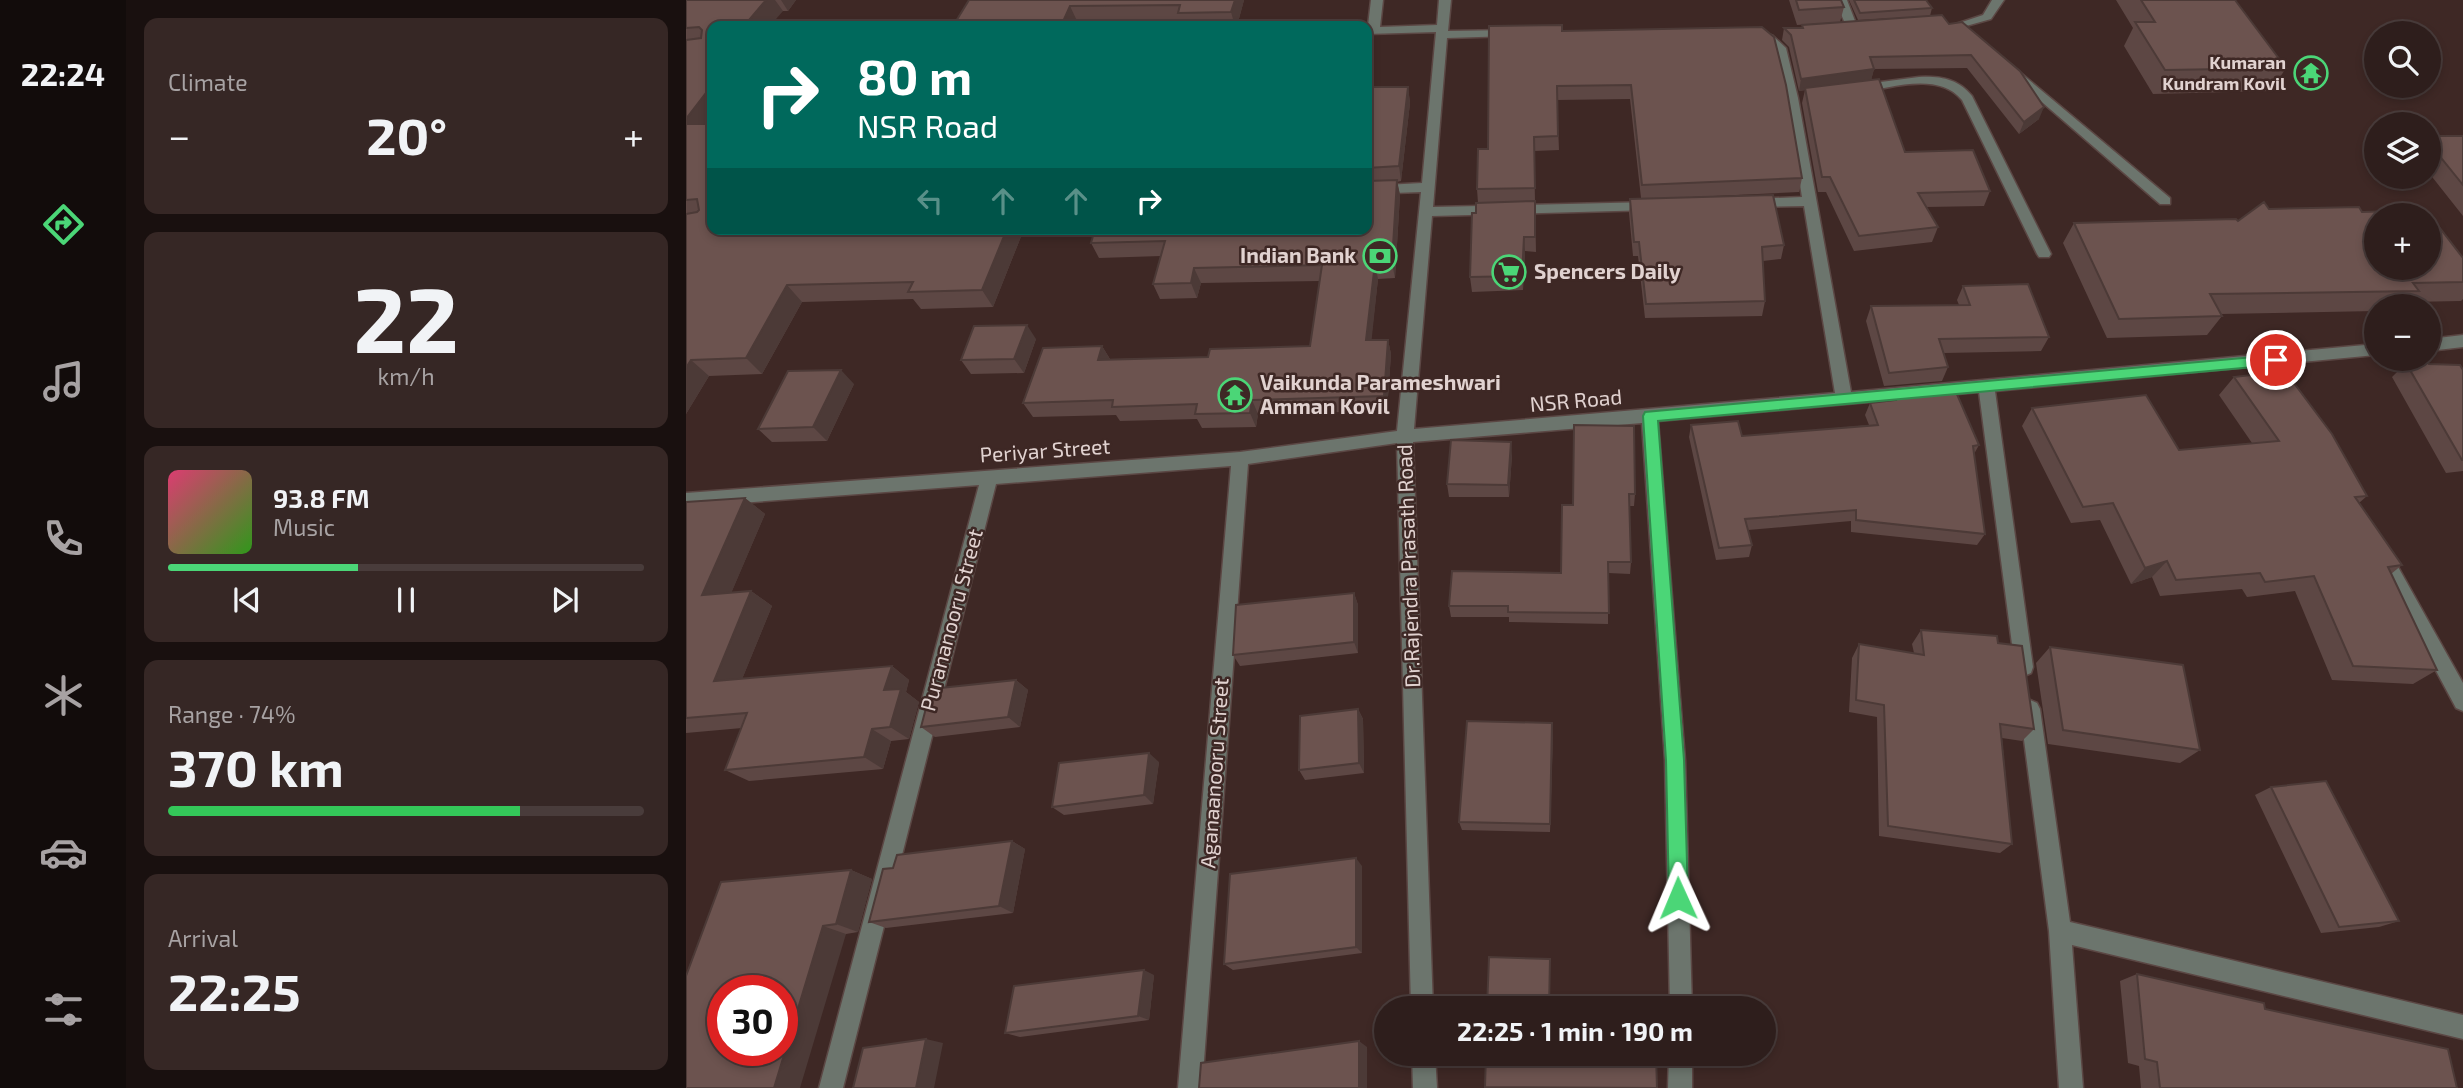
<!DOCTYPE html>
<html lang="en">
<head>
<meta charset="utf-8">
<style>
	body { margin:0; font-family:"Exo 2",sans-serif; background:#362725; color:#f1f3f6; height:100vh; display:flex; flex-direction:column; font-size:26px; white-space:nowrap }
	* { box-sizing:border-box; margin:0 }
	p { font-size:23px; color:#a7a2a3 }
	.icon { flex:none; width:38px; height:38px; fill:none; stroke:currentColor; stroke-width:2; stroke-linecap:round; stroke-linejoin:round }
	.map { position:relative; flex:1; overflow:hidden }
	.sheet { display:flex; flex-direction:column; gap:18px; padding:18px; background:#19100f; width:560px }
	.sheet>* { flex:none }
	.banner { position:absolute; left:21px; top:21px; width:665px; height:214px; border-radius:14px; box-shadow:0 4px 10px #0003,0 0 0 2px #493c3b; background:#00695c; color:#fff; overflow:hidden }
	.tools { position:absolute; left:1678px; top:21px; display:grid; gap:14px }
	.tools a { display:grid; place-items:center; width:77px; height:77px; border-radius:50%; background:#2e1e1c; box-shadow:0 4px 10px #0003,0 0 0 2px #493c3b; font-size:35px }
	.speed { position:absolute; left:21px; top:975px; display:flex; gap:14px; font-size:35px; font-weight:700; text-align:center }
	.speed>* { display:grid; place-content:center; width:91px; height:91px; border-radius:50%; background:#2e1e1c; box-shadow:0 4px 10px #0003,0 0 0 2px #493c3b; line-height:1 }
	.speed .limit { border:10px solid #d22; background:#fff; color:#111 }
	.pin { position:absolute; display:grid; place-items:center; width:60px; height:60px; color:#fff; margin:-30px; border:4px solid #fff; border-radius:50%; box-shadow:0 2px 7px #0007 }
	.me { position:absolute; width:77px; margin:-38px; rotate:359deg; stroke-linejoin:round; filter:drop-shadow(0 0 5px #0008) }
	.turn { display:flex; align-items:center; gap:24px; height:147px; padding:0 35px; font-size:32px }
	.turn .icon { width:91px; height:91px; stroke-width:2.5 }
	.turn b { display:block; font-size:49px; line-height:60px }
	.lanes { display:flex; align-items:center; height:66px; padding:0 35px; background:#0003; justify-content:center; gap:35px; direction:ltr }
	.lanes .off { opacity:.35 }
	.big { font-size:52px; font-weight:700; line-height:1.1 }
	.sheet .tile { flex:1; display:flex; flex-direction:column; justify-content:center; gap:10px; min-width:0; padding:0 24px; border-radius:14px; background:#362725 }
	.sheet .dial { align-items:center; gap:0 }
	.dial b { font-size:91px; line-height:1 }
	.song { display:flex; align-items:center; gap:21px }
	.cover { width:84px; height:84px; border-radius:10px; background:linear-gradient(135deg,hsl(340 70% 55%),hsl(110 70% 35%)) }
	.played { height:7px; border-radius:4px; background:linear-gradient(90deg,#4bd677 40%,#493c3b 40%) }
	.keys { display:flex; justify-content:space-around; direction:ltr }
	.heat { display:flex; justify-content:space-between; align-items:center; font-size:38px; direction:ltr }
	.charge { height:10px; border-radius:5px; background:linear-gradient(90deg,#34c759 74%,#493c3b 0) }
	.trip { position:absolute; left:688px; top:996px; width:402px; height:70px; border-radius:35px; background:#2e1e1c; box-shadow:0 4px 10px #0003,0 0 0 2px #493c3b; font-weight:700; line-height:70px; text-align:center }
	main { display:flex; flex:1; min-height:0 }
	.tabs { display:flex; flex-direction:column; width:126px; justify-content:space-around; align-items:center; background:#120c0b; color:#a7a2a3 }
	.tabs .icon { width:49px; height:49px }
	.tabs .active { color:#4bd677 }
	.tabs b { font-size:32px; color:#f1f3f6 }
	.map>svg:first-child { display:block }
</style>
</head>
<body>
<main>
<nav class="tabs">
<b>22:24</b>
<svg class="icon active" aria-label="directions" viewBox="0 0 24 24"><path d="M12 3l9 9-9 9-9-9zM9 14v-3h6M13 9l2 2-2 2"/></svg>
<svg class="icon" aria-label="music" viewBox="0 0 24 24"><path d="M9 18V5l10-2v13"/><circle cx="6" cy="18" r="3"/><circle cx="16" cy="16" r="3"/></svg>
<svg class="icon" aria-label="phone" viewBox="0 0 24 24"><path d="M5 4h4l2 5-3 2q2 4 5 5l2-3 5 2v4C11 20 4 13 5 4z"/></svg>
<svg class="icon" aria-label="climate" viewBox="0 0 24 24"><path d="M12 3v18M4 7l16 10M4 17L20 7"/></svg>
<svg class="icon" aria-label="car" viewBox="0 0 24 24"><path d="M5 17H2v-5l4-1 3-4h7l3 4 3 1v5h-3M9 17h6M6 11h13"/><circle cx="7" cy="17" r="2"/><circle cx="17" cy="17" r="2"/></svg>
<svg class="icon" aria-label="filters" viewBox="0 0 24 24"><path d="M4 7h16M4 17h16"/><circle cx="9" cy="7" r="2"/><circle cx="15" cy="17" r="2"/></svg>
</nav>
<section class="sheet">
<div class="tile"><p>Climate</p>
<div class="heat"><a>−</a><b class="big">20°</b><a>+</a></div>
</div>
<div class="tile dial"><b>22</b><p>km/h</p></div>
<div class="tile">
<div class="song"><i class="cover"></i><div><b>93.8 FM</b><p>Music</p></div></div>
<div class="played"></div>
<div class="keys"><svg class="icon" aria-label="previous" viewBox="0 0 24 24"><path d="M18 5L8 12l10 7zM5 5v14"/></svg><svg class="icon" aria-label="pause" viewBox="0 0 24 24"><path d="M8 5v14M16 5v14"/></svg><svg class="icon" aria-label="next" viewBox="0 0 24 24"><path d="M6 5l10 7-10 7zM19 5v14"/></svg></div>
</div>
<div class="tile"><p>Range · 74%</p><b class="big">370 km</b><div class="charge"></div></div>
<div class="tile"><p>Arrival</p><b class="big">22:25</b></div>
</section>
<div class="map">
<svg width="1777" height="1088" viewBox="0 0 1777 1088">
	<rect width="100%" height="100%" fill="#3e2825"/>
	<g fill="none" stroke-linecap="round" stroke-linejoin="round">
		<defs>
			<path id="minor" d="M685,0H697L694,27L751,25L753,0H765L762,31L825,30L831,33L825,36L761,38L747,207L966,202L973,206L966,210L746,216L728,429L1149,393L1118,206L1064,207L1057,203L1064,199L1116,197L1100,98L1088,49L1066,34L1064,32L1070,29L1087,36L1100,48L1112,98L1165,392L1690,344V355L1309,391L1347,667L1345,673L1338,676L1331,673L1329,667L1293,392L972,421L999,760L1006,1008H984L979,760L956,423L727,442L747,1008H725L711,443L562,464L516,1088H492L545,466L310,484L157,1088H133L293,485L0,507V493L554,452L711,431L735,192L681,194V186L736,183L750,32L681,34Z
				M1149,0H1161L1171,26L1169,28H1161Z
				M1306,0H1318L1305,19L1273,28L1267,25L1297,15Z
				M1324,64L1484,198V204H1474L1320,71V65Z
				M1233,77C1255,76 1272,79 1286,96L1365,254L1363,257H1353L1351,254L1276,100C1252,71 1204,88 1172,93L1166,89L1172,85Z
				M1777,335V347L1743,351V339Z
				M1696,547L1702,549L1777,683V711L1770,708L1690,559L1687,554L1690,549Z
				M1344,700L1351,703L1354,709L1384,922L1777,1015V1039L1386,945L1397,1088H1373L1363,931L1334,709L1337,703Z
				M726,1054H749L751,1088H727Z
				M983,1054H1006V1088H982Z"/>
		</defs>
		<!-- minor casing -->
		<use href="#minor" stroke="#5b4744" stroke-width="3"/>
		<!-- minor -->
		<use href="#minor" fill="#6c756d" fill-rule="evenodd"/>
	</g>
	<!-- wall -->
	<path fill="#5d4744" d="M0,0H110L102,11H97L26,26V121L24,124L26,229H102L100,231L166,229H338L307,307L235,309L227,299L116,302L76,374L23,376L0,414Z
		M283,0H558L551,26H496L495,23H392L390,26H267Z
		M1103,0H1155L1158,7L1154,22L1111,25Z
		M1163,0H1240L1246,8L1244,16L1172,20Z
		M1430,0H1549L1600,68L1585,91L1467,94L1438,46L1447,28Z
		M1263,24L1353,119L1333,134L1281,68L1188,69L1185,80L1219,152L1304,191L1298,206L1240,207L1252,227L1246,242L1168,251L1140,192H1132L1116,103L1119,90L1113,91L1103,47L1096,40L1098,28H1116V25Z
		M876,31L1116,178L1113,192L984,198L1098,245L1095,259L1077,261L1079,301L1076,316L959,318L952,256H947L943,213L944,199L955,198L944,99L871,100L873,150L848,151L850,252L839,251L837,290L786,292L784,277L790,213L792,203L791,189L802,149Z
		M681,87H722L724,103L715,181L711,182L714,195L709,278L692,279L685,340H702L705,354L701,411L572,414L570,427L516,428L511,419L434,421L430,415L347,417L337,403L416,346L424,359L522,357L624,346L634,281L515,283L511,298L474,299L467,284L475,256L413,258L405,243L681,229Z
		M1743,136H1777V216L1743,173Z
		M1583,209L1676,212L1777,258V299L1775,301L1722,302L1719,306H1690V311L1534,314L1536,316L1521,335L1421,338L1377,243L1388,223L1552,221Z
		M1277,286L1363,337L1355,351L1258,353L1262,367L1256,381L1198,386L1180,321L1185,306L1273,305L1271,300Z
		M350,339L338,373L285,374L275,360Z
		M1720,363L1743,364L1777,370V471L1760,473L1706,377Z
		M1548,377L1681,496L1673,503L1716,565L1705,574L1751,670L1727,684L1646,680L1609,591L1561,597L1556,589L1474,596L1466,577L1445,584L1414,520L1385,523L1336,426L1346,408L1493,450L1566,443L1533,395Z
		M168,384L141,441L86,442L72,429Z
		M1208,390L1293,445L1288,454L1299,534L1291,545L1165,532V521L1062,530L1066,545L1063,557L1030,560L1003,437L1005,425L1056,436L1183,425L1179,415L1184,403L1203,401Z
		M888,425L949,494L948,506H943L945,562L944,574L922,573V624L823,622V617H765L763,606L875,573L887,505Z
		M826,455L823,497H763L761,484Z
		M59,498L79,514L45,593L65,591L86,606L56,679L206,666L223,680L220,692L233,702L223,739L205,741L197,769L63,781L39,770L56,728L0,733V502Z
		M668,593L672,605V653L554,666L547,655Z
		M1235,630L1312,643L1348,729L1336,741L1316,738L1326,844L1314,853L1193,836L1191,717L1163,712L1166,658L1173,644L1228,653L1226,644Z
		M1364,647L1514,750L1494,763L1362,744L1350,663Z
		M330,680L342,690L334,727L249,737L235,727Z
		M672,709L677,719L678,773L619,780L613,770Z
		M867,733L864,832L776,830L773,822Z
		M473,762L467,804L378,815L366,807Z
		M1585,787L1713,921L1693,927L1635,933L1569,795Z
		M326,841L339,849L327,913L200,928L183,922L207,868Z
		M676,866V953L547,970L538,964Z
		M165,870L186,879L172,932L160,934L0,1088Z
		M1451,974L1579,1009L1771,1088H1455L1453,1066L1442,1063L1434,981Z
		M468,975L463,1020L334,1037L319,1033Z
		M799,1087L971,1088H800Z"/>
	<!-- shaded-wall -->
	<path fill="#4c3a37" d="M80,0H89L97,11L84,26H58Z
		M95,0H110L102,11Z
		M549,0H558L551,26H549L545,12Z
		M384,6L392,23L390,26H375Z
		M1188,69L1185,81L1113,91L1115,79Z
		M26,85V121L11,141L0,128V119Z
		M722,87L724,103L715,181L713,166Z
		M1358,107L1353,119L1333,134L1338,122Z
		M711,180L714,195L709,278L706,263Z
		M76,229H102L90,249L75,232Z
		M321,229H338L307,307L296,290Z
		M838,237L839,251L837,290L836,276Z
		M689,263L692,279L684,355L680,340Z
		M508,268L515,283L511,298L505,283Z
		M101,285L116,302L76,374L60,358Z
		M341,325L350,339L338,373L328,359Z
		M702,340L705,354L701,411L698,396Z
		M416,346L425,361L412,360Z
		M5,360L23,376L0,414V368Z
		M155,370L168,384L141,441L127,427Z
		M566,400L572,414L570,427L564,413Z
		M825,442L826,455L823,497L822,485Z
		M59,498L79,514L38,610L16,595Z
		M1481,561L1466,577L1445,584L1459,568Z
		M65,591L86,606L50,694L28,681Z
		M668,593L672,605V653L668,642Z
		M206,666L223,680L220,692L233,702L223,739L204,727L198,690Z
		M330,680L342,690L334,727L322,717Z
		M672,709L677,719L678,773L673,763Z
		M866,723L867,733L864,832V824Z
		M186,729L205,741L197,769L178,757Z
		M463,753L473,762L467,804L458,795Z
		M326,841L339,849L327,913L313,906Z
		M670,858L676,866V953L670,947Z
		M165,870L186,879L172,932L150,924Z
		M137,926L160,934L114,1088H88Z
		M458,970L468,975L463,1020L452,1016Z
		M240,1039L257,1043L248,1088H230Z
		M673,1041L681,1047V1088H673Z"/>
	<!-- building -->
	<path fill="#6c534f" stroke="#4c3a37" stroke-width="2" fill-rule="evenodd" d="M0,0H80L58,26H26V85L0,119V40L15,38L16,30L13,27L0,28Z
		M283,0H549L545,12L492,13L494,5L384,6L375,26H267Z
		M1110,0H1155L1158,7L1113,10Z
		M1168,0H1240L1246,8L1174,13Z
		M1455,0H1549L1600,68L1479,70L1449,22H1469Z
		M1256,15L1263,24L1276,22L1334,71L1358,107L1338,122L1285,55L1184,57L1188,69L1115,79L1105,35L1098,28H1117L1116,25Z
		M876,25V31L1076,27L1088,37L1100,85L1116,178L956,185L945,85L871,86L872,136L848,137L849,188L791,189L792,149H802L803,26Z
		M1193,79L1219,152L1287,150L1304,191L1232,193L1252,227L1173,236L1144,177H1136L1119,88Z
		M681,87H722L713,166L681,168Z
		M0,124H26V229H76L75,232L166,229H321L296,290L222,292L227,282L101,285L60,358L5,360L0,368V214L11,212L13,210L11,199L0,200Z
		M1743,136H1777V185L1743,143Z
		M711,180L706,263H689L680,340H702L698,396L566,400L564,413L509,414L511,404L426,407L427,400L337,403L357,348L416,346L412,360L522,357L524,349L624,346L636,265L508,268L505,283L467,284L479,241L405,243L409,229H681V181Z
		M1087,195L1098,245L1076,247L1079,301L960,304L953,242H948L944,199Z
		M849,201V237H838L836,276L784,277L786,213H790V203Z
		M1578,202L1583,209L1673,207L1676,212L1740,210L1777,258V282L1727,283L1733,291L1524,294L1536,316L1433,319L1388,223L1550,219L1552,221ZM1690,215H1743V268H1690Z
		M1342,284L1363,337L1253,339L1262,367L1203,373L1185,306L1284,305L1277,286Z
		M341,325L328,359L275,360L288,326Z
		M1727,359H1739L1743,364L1774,365L1777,370V460H1776L1720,363Z
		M155,370L127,427L72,429L102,371Z
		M1599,371L1646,434L1681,496L1669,497L1716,565L1702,567L1751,670L1667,666L1628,576L1579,582L1574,573L1490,580L1481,561L1459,568L1427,503L1397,507L1346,408L1460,395L1493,450L1593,441L1548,377Z
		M1267,385L1293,445L1287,446L1299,534L1170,520V510L1059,519L1066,545L1033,548L1005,425L1052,421L1056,436L1192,425L1184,403L1210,400L1208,390Z
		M888,425L948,426L949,494H943L945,562H922L923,613L822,612V606H763L766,571L875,573L876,505H887Z
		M765,440L825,442L822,485L761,484Z
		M59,498L16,595L65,591L28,681L206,666L198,690L215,689L204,727L186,729L178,757L39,770L61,713L0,718V502Z
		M668,593V642L547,655L550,605Z
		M1235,630L1311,636L1312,643L1336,646L1348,729L1314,724L1326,844L1202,826L1198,705L1170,700L1173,644L1238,655Z
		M1364,647L1497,665L1514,750L1377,730Z
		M330,680L322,717L235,727L245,689Z
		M672,709L673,763L613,770L614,716Z
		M781,721L866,723L864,824L773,822Z
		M463,753L458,795L366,807L373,763Z
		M1640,781L1713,921L1653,927L1585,787Z
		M326,841L313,906L183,922L197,869L207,868L211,855Z
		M670,858V947L538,964L544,874Z
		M165,870L150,924L137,926L88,1088H0V976L35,882ZM37,990H96V1050H37Z
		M803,957L864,959L863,1008H801Z
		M458,970L452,1016L319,1033L328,986Z
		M1451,974L1578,1003L1579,1009L1762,1049L1771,1088H1474L1471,1062L1459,1059Z
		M240,1039L230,1088H167L177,1048Z
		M673,1041V1088H513L515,1063Z
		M800,1054H970L971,1088L799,1087Z"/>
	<!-- route -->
	<path fill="#4bd677" stroke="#318b4d" stroke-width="2" d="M1590,355L1597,360L1590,365L972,421L998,760L1002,898L999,905L992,908L985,905L983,898L980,760L957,416L959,412Z"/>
	<!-- icons -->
	<defs>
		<symbol id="temple-ring" viewBox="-11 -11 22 22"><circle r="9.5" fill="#3e2825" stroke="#4bd677" stroke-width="1.5"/><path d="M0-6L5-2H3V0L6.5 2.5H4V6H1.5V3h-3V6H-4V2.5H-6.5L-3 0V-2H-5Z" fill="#4bd677"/></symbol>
		<symbol id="bank-ring" viewBox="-11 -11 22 22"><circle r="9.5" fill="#3e2825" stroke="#4bd677" stroke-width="1.5"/><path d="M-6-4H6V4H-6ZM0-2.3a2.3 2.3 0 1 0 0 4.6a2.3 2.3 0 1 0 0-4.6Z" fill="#4bd677"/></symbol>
		<symbol id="supermarket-ring" viewBox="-11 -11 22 22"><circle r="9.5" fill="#3e2825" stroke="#4bd677" stroke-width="1.5"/><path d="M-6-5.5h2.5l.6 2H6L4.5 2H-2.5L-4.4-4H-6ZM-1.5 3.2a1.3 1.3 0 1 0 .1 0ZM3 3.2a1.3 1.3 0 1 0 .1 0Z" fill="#4bd677"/></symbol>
	</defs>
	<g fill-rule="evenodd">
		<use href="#temple-ring" x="1606" y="54" width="38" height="38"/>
		<use href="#bank-ring" x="675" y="237" width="38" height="38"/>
		<use href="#supermarket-ring" x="804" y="253" width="38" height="38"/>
		<use href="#temple-ring" x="530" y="376" width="38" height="38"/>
	</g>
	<g text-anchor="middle" stroke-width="5" stroke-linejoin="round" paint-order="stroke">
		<!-- far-poi labels -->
		<g font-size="18" font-weight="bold" fill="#e1d2d0" stroke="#3e2825" text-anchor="end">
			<text x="1600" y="69">Kumaran<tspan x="1600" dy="21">Kundram Kovil</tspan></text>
		</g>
		<!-- poi labels -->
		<g font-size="21" font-weight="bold" fill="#e1d2d0" stroke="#3e2825" text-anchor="start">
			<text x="670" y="263" text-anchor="end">Indian Bank</text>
			<text x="848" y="279">Spencers Daily</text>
			<text x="574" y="390">Vaikunda Parameshwari<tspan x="574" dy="24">Amman Kovil</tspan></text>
		</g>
		<!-- street labels -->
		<g font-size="21" fill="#e1d2d0" stroke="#3e2825">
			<text transform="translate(890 401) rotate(-5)" y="7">NSR Road</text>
			<text transform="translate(359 451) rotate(-4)" y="7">Periyar Street</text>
			<text transform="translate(723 566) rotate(-92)" y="7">Dr.Rajendra Prasath Road</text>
			<text transform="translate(266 620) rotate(-75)" y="7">Purananooru Street</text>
			<text transform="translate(529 773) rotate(-86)" y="7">Aganaanooru Street</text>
		</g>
	</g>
</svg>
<div class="tools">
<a><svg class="icon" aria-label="search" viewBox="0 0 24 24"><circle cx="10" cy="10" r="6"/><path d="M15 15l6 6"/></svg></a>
<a><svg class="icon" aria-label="layers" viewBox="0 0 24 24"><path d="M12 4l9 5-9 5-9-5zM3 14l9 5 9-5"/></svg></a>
<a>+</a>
<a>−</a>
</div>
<div class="speed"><div class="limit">30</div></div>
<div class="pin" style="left:1590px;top:360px;background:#d93025"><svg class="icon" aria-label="arrive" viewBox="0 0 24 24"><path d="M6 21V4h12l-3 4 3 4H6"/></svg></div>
<svg class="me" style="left:992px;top:898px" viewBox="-20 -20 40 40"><path d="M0-17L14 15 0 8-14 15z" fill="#4bd677" stroke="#fff" stroke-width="4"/></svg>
<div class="trip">22:25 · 1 min · 190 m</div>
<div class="banner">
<div class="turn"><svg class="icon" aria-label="right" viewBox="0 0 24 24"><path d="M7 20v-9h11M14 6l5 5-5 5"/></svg><div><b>80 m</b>NSR Road</div></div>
<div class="lanes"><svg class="icon off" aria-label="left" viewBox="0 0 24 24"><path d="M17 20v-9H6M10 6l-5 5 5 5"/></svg><svg class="icon off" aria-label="ahead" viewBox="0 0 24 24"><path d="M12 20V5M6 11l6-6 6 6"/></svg><svg class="icon off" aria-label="ahead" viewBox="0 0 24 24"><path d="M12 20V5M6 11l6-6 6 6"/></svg><svg class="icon" aria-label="right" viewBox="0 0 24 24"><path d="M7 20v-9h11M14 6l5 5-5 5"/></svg></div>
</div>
</div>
</main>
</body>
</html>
